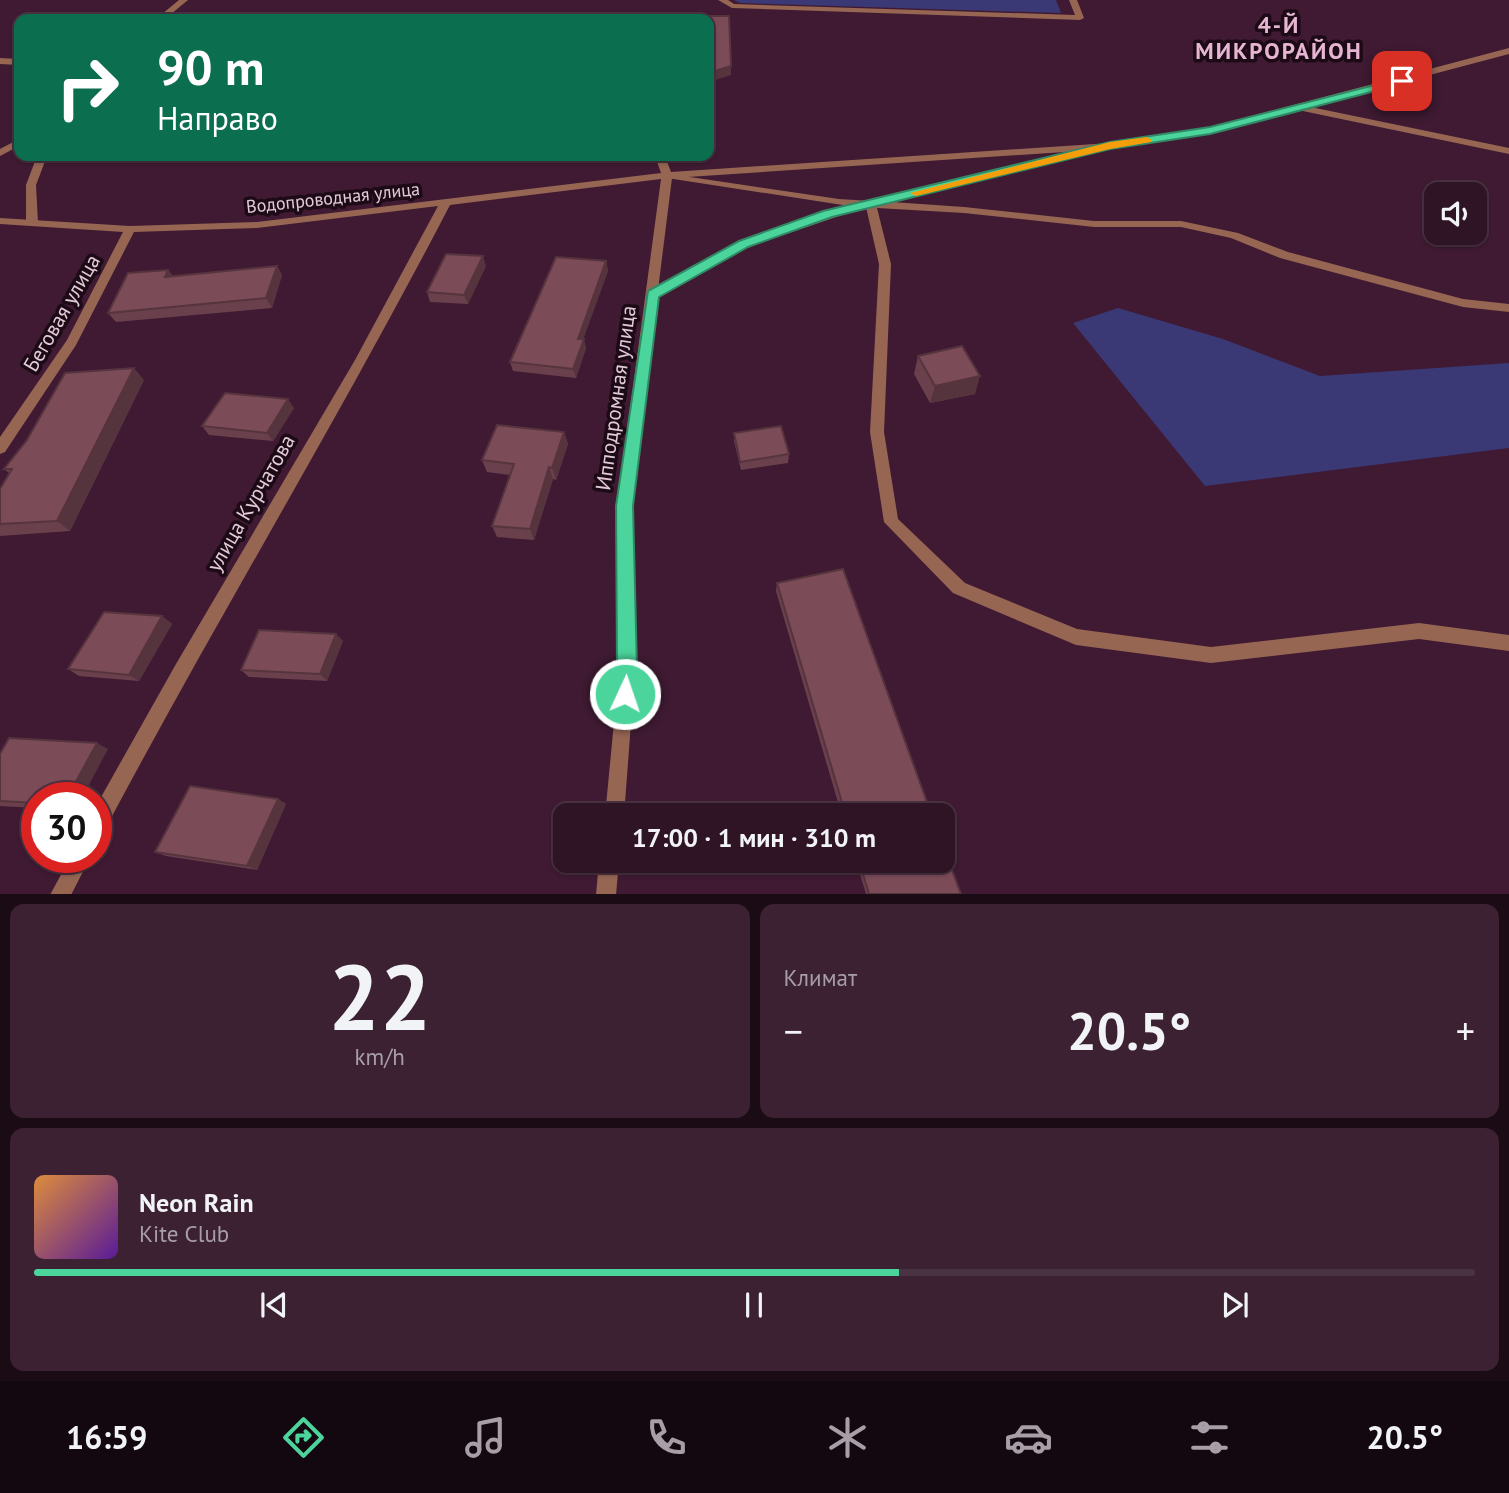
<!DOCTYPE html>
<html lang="ru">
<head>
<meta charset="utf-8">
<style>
	body { margin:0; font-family:"PT Sans",sans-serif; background:#3b2132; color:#f1f3f6; height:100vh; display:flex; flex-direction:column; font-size:26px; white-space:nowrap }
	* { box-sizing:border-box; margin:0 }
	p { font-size:23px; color:#a79ea7 }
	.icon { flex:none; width:38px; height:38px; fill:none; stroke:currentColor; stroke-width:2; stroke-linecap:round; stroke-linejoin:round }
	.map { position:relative; height:894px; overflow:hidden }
	.side { display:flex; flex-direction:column; gap:10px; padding:10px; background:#1a0b15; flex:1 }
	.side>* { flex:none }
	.top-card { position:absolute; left:14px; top:14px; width:700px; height:147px; border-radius:14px; box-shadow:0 2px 5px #0004,0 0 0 2px #4a3343; background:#0b6e4f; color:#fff; overflow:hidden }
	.fabs { position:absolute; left:1424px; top:182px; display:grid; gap:14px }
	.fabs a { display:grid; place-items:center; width:63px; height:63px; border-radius:14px; background:#2f1426; box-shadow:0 2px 5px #0004,0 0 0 2px #4a3343; font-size:35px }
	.speed { position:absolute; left:21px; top:782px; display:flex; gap:14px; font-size:35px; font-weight:700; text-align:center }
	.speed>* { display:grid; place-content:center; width:91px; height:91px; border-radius:50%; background:#2f1426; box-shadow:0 2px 5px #0004,0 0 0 2px #4a3343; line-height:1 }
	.speed .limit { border:10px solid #d22; background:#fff; color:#111 }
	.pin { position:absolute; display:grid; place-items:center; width:60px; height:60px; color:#fff; margin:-30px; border-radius:14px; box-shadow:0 4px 10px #0006 }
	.me { position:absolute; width:77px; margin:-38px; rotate:3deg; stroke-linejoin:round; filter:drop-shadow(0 0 5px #0008) }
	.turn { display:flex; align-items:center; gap:24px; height:147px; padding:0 28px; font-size:32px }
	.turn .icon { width:91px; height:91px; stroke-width:2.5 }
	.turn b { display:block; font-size:49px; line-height:60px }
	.big { font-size:52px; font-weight:800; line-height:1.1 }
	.side .tile { flex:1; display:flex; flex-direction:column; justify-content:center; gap:10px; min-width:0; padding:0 24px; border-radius:14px; background:#3b2132 }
	.side .dial { align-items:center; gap:0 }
	.dial b { font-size:91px; line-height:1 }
	.song { display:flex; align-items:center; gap:21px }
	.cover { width:84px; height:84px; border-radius:10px; background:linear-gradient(135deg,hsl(30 70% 55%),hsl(270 70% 35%)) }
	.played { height:7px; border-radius:4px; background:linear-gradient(90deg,#4bd49b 60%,#4a3343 60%) }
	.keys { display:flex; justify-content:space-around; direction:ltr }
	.heat { display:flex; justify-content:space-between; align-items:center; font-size:38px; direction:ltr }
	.side .tiles { flex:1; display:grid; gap:10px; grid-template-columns:1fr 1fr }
	.tile:last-child { grid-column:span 2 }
	.trip { position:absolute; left:553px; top:803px; width:402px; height:70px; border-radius:14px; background:#2f1426; box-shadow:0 2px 5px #0004,0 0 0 2px #4a3343; font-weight:800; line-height:70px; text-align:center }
	.tabs { display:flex; height:112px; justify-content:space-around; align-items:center; background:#13080f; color:#a79ea7 }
	.tabs .icon { width:49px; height:49px }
	.tabs .active { color:#4bd49b }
	.tabs b { font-size:32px; color:#f1f3f6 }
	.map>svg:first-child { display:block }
</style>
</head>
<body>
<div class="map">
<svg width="1509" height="895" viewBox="0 0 1509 895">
	<rect width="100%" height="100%" fill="#3f1a32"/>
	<!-- green -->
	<path fill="#3b3876" d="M734,0H1056L1061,13L740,3Z
		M1118,308L1223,339L1320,376L1509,363V448L1205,486L1073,323Z"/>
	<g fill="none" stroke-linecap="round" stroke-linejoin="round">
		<!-- service -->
		<path fill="#966653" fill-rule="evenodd" d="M718,0H728L734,4L1075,15L1069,0H1077L1084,18L1080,20L732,8Z
			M1301,105L1509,148V154L1298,110L1296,108Z
			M1108,143L1112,144V148L892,202L964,207L1094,221H1181L1238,233L1288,252L1463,299L1509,304V312L1463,307L1280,258L1231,238L1181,227H1094L964,213L877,208L891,264L884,432L898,519L965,583L1077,629L1211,647L1419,623L1509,635V651L1419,639L1211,663L1076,645L953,593L884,522L870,432L879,264L866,207L857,206V210L747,247L657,298H649L647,295L739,241L849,206L667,178L663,177V173L839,199L871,201Z
			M37,156H47L36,185L38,223L32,226L26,223V185Z"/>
		<!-- minor -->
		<path fill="#966653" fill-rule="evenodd" d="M179,0H188L165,19H156Z
			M1509,48V54L1210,133L1110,149L672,178L631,506L635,670L624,816H605L619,670L617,506L661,179L450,205C340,417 215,622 103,833L96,835V806L176,664L355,360L438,206L257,228L134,232L76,345L5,452L0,454V437L67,340L123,232L0,224V218L130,226L257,222L661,173L655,156H665L671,172L1110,143L1210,127Z
			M0,58L19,59V65L0,64Z
			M19,139V146L0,156V149Z
			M70,858H90L71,895H50Z
			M599,861H619L616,895H596Z"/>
	</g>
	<!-- wall -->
	<path fill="#6a404c" d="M606,261L608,271L583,339L586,348L576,378L513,371L510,362Z
		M277,266L282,275L272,308L116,322L108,313L168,270L173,276Z
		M486,266L468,304L430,302L427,292Z
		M918,356L975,394L930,403L914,374Z
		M144,380L70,531L0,536V489L9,473L4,469Z
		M294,408L273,441L209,435L202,426Z
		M564,432L568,444L556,480L553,479L534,540L497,537L492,526L510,475L487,472L482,460Z
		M734,433L789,454L788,463L741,470L734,441Z
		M777,583L932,816H842L776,591Z
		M162,616L172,624L139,681L79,676L68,669Z
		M343,641L327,681L249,677L241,670Z
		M108,749L37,798V808L0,806V754Z
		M278,799L286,804L257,870L166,856L155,852Z
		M856,861H943L961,894H866Z"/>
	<!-- shaded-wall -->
	<path fill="#56343e" d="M731,66V75L709,82V73Z
		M483,256L486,266L468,304L464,295Z
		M606,261L608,271L580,348L578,339Z
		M277,266L282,275L272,308L266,298Z
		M168,270L175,279L165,277Z
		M584,339L586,348L576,378L573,369Z
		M134,368L144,380L70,531L57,521Z
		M980,376L975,394L930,403L935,386Z
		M288,399L294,408L273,441L267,433Z
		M564,432L568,444L556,480L552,468Z
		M549,467L553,479L534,540L530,529Z
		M162,616L172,624L139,681L129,675Z
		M336,634L343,641L327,681L320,674Z
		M97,743L108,749L82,798H67Z
		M278,799L286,804L257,870L247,866Z"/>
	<!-- building -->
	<path fill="#7b4b58" stroke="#56343e" stroke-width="2" d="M696,16H729L731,66L709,73V19H696Z
		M446,254L483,256L464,295L427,292Z
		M556,257L606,261L578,339H584L573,369L510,362Z
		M277,266L266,298L108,313L128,273L168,270L165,277Z
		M962,346L980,376L935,386L918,356Z
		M134,368L57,521L0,524V489L12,469H4L27,440L65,373Z
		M225,393L288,399L267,433L202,426Z
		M497,425L564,432L552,468L549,467L530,529L492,526L514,464L482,460Z
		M781,426L789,454L740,462L734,433Z
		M843,569L932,816H846L777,583Z
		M104,612L162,616L129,675L68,669Z
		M259,630L336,634L320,674L241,670Z
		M9,738L97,743L67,798H37V803L0,801V754Z
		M190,786L278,799L247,866L155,852Z
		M943,846L961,894H869L859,861H943Z"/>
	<!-- route -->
	<path fill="#4bd49b" stroke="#318a65" stroke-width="2" d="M1402,78L1406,79V83L1210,134L1110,149L832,217L748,247L659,297L633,506L637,670L632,701L625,704L618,701L615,694L617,670L616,506L648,291L739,241L823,211L1110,142L1210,127Z"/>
	<!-- slow -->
	<path fill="#f59e0b" d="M1147,137L1152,140L1151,142L1110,149L916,196L910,193L1110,142Z"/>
	<g text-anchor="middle" stroke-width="7" stroke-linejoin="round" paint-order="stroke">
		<!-- far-street labels -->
		<g font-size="18" fill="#e3cad8" stroke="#1c0b16">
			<text transform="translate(333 198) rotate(-6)" y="6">Водопроводная улица</text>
		</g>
		<!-- street labels -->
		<g font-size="21" fill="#e3cad8" stroke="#1c0b16">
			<text transform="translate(62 313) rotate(-60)" y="7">Беговая улица</text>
			<text transform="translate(616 398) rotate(-82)" y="7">Ипподромная улица</text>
			<text transform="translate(251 503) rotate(-60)" y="7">улица Курчатова</text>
		</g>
		<!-- far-district labels -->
		<g font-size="23" font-weight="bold" letter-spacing="2" fill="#e5b5d2" stroke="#1c0b16">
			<text x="1279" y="33">4-Й<tspan x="1279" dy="26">МИКРОРАЙОН</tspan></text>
		</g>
	</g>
</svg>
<div class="fabs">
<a><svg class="icon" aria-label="sound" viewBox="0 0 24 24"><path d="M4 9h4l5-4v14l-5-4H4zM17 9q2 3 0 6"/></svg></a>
</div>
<div class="speed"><div class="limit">30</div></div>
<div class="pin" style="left:1402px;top:81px;background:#d93025"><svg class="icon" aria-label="arrive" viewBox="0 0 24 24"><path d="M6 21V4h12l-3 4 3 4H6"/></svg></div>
<svg class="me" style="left:625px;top:694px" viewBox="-20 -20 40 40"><circle r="17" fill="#4bd49b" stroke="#fff" stroke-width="3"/><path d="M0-11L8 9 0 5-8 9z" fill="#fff"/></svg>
<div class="trip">17:00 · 1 мин · 310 m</div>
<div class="top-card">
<div class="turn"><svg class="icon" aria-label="right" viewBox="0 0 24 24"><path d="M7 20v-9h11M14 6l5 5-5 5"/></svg><div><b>90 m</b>Направо</div></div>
</div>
</div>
<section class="side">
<div class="tiles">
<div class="tile dial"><b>22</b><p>km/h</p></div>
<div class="tile"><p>Климат</p>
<div class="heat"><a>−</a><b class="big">20.5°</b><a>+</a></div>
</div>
<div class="tile">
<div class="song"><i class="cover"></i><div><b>Neon Rain</b><p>Kite Club</p></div></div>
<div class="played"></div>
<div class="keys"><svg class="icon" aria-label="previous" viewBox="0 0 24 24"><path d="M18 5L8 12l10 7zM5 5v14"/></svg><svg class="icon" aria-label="pause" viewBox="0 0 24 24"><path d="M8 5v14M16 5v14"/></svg><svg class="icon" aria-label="next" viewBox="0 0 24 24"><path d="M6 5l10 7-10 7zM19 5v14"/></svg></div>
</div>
</div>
</section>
<nav class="tabs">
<b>16:59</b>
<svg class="icon active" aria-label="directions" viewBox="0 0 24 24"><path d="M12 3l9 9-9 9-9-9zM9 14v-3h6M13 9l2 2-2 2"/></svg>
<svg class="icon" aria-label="music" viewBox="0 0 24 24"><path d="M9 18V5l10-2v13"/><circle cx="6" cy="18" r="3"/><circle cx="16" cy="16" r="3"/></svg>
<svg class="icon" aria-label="phone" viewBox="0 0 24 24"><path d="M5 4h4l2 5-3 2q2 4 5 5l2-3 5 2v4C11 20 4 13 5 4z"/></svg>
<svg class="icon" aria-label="climate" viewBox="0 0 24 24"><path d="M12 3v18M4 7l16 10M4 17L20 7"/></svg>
<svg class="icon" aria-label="car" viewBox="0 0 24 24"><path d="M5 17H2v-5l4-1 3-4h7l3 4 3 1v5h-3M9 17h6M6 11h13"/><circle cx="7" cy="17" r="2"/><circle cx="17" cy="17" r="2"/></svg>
<svg class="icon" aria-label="filters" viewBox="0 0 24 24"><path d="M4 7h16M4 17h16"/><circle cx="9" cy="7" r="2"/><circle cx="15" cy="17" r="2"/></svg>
<b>20.5°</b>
</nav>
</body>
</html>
